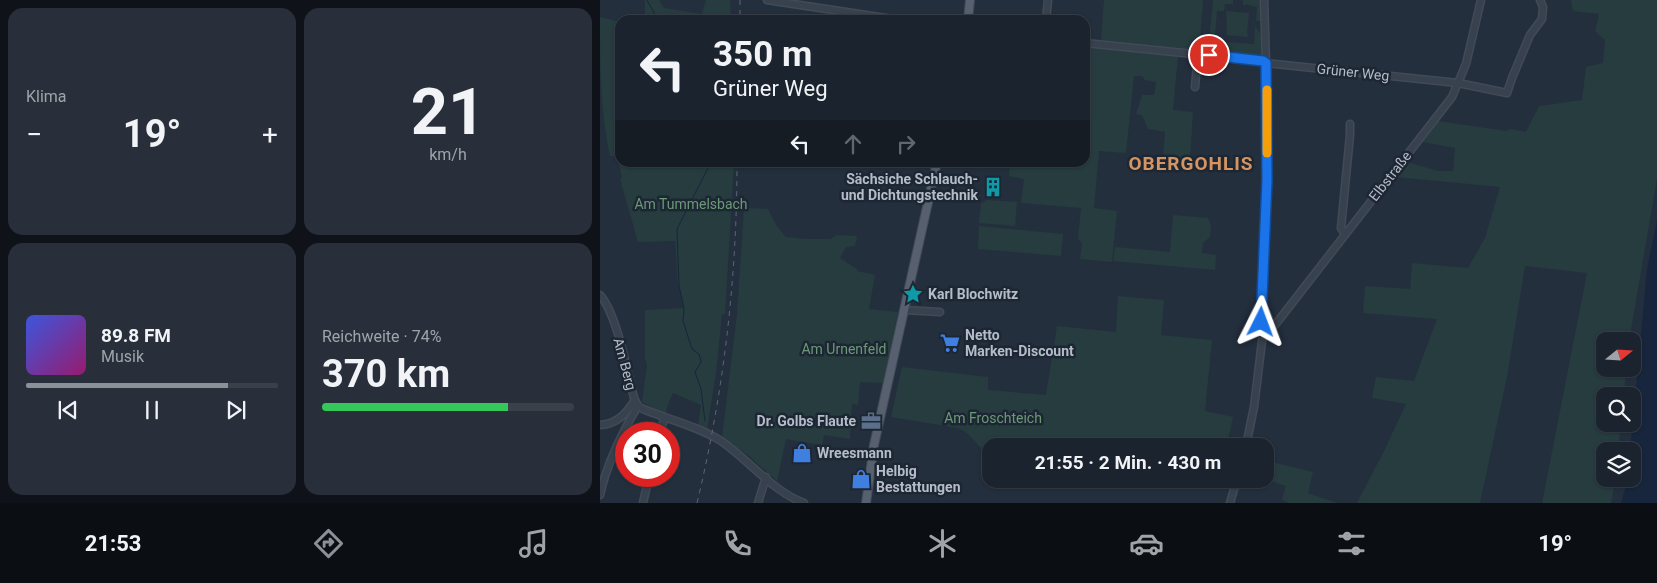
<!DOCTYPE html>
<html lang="de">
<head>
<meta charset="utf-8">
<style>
	body { margin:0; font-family:Roboto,sans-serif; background:#282f3a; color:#f1f3f6; height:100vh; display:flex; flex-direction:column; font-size:19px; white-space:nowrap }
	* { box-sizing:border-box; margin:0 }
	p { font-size:16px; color:#a0a4aa }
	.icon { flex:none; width:28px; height:28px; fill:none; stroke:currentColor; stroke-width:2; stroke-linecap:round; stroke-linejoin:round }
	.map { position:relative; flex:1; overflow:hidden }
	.panel { display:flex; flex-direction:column; gap:8px; padding:8px; background:#0f1319; width:600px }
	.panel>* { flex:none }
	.top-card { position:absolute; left:15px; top:15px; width:475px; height:152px; border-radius:15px; box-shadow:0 1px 4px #0004,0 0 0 1px #39404a; background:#1b232e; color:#f1f3f6; overflow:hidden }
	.needle { width:32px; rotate:72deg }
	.tools { position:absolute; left:996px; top:332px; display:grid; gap:10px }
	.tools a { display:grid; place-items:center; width:45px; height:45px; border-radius:10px; background:#1b232e; box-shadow:0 1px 4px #0004,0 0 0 1px #39404a; font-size:25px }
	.speed { position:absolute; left:15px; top:422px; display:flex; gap:10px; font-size:25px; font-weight:700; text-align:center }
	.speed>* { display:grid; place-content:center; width:65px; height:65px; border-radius:50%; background:#1b232e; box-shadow:0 1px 4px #0004,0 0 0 1px #39404a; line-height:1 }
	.speed .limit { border:8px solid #d22; background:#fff; color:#111 }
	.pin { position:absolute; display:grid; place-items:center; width:42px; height:42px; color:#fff; margin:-21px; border:2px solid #fff; border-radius:50%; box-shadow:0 1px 5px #0007 }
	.me { position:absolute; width:55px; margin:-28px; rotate:3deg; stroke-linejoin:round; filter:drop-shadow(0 0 4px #0008) }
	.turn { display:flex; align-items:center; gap:18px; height:105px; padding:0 15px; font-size:22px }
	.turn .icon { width:65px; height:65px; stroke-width:2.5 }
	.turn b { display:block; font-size:35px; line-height:42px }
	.lanes { display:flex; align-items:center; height:48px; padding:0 15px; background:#0003; justify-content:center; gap:25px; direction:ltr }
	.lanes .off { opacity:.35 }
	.big { font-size:38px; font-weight:700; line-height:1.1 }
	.panel .card { flex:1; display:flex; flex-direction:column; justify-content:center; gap:8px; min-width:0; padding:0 18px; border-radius:15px; background:#282f3a }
	.panel .dial { align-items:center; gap:0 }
	.dial b { font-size:65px; line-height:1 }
	.song { display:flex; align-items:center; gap:15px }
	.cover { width:60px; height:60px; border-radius:8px; background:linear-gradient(135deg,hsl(230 70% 55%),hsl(320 70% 35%)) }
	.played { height:5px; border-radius:2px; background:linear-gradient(90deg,#8c9099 80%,#39404a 80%) }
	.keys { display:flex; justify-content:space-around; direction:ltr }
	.heat { display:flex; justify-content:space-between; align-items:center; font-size:28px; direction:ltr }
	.charge { height:8px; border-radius:4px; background:linear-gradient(90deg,#34c759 74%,#39404a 0) }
	.panel .tiles { flex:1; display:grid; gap:8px; grid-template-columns:repeat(2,1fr) }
	.trip { position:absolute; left:382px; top:438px; width:292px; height:50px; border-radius:15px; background:#1b232e; box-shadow:0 1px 4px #0004,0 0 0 1px #39404a; font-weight:700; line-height:50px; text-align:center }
	.tab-bar { display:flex; height:80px; justify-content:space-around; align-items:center; background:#0b0e12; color:#a0a4aa }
	.tab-bar .icon { width:35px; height:35px }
	.tab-bar .selected { color:#8c9099 }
	.tab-bar b { font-size:22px; color:#f1f3f6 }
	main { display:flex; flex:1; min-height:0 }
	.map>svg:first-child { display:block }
</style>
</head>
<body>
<main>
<section class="panel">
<div class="tiles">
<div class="card"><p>Klima</p>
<div class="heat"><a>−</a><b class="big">19°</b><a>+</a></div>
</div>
<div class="card dial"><b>21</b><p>km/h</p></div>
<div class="card">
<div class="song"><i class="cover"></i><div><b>89.8 FM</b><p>Musik</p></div></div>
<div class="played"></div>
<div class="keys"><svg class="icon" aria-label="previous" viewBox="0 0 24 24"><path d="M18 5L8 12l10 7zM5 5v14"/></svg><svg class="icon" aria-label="pause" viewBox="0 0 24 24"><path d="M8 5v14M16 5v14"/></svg><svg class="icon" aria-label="next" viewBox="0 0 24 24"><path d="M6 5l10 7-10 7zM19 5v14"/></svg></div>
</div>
<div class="card"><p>Reichweite · 74%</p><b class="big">370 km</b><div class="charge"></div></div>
</div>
</section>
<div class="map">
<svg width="1057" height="503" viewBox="0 0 1057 503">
	<rect width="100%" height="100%" fill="#242f3e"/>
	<!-- green -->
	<path fill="#263c3f" d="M45,0H59L64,8L102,14L106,0H130L131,20H45Z
		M504,0H603L599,51L501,41Z
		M613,0H633V4H625L624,11H617L615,36L624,37L623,44L609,43Z
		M643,0H660L661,21H656L657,7L645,4L646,5H643Z
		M971,0H1057V179L1029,341H1005V369H1026L1024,396H1005V424H1021L1018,451H1005V479H1015L1011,503H942L987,273L925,266L907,377L880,503H757L785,449L806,404L772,398L776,377L814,381L837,319L763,313L765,286L810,289L812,263L868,268L885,238L900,187L796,177L807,162L838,171H853L855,148L823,142L838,121L906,131L910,129L926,132L939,106L982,100L986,67L1003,63L1005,40L995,31L999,14L973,11Z
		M626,11L649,13L647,33L649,37L627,35Z
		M0,17L20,22V162L134,163L125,314H122L116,373L107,430L98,425L101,405L73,393L67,407L66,413H62L42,402L47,365L45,359V310L84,308L78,284L75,241L38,242L20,179L22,178L17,156H10C0,111 0,63 0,17Z
		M655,26L662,36L663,57L626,52L627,42L654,44Z
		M485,46L578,56L573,110L593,112L590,159L563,157L565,132L548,129L542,115L536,114L542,95H554L556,82L545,80L542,76H534L526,153L499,151L494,208L517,211L512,262L480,259L482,243L478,239L481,208L421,203L424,179L409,176L410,163L485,162Z
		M387,200L417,202L415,226L379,223L381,204Z
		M144,208L168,209L176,225L186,237L206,239H231L237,235L257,236L255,246L246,247L240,258L257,269V271L275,275L269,309L298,312L283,383L260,382L258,405L252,404L250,439L224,435L222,445L186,439L177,481L149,456L122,438L137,314Z
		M573,215L608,218L611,226L610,237L603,243L602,253L616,255L615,270L513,261L515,247L570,252Z
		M379,226L463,234L461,256L378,249Z
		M518,296L564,300L561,335L612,340L605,411L633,417L628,440L610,438L606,446L385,445L381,448L366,432L358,428L291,417L302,367L388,377V390L446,395L457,326L516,332Z
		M672,462L713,472L708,493L737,503H689L682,500L686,486L668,480Z"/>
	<!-- water -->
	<path fill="#17263c" d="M1057,220V503H1021L1028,479H1032V451H1030L1047,269Z"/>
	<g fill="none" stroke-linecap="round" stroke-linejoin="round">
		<!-- stream -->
		<path stroke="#17263c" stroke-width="1" d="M47,0L58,20
			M105,421L101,389L95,372L101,362L99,354L92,349L83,321L84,308L79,286L77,229L111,162"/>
		<defs>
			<path id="minor" d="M167,0L299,20
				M446,20L448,0
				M485,43L663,61L666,63L858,83L907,93L912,78L930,35L942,19L943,7L940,0
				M595,87L598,54
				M745,234L741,228L750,135V124
				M0,295C17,314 27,371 34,398L38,406L43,409C67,419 100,427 121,441C149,460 172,491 204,503
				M304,310L340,312
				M663,333L675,325L852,97L866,64L881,0
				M0,425C17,424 26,414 35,400
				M58,434L65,418
				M646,446L654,407L663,333L661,322L667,180L666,63L664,0
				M0,495C7,463 21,434 38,406
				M43,503L49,476
				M158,503L166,477
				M630,503L637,479"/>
			<path id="major" d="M368,20L370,0
				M266,503L274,445L337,162"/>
		</defs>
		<!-- minor casing -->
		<use href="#minor" stroke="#414a57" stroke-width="9"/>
		<!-- major casing -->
		<use href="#major" stroke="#414a57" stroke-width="10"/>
		<!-- minor -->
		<use href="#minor" stroke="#38414e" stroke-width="6"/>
		<!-- major -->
		<use href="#major" stroke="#56606e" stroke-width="8"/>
		<!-- rail -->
		<path stroke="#5a6575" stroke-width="1" stroke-dasharray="5 5" stroke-linecap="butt" d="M140,0V20
			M97,503C124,391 137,277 137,162"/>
	</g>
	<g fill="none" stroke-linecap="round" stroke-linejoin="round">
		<defs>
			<path id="route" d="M609,55L663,61L666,63L667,180L661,322"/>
		</defs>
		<!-- route casing -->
		<use href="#route" stroke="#114b97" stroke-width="12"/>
		<!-- route -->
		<use href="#route" stroke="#1a73e8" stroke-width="9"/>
		<!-- slow -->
		<path stroke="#f59e0b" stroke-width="9" d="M667,90V153"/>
	</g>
	<!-- icons -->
	<defs>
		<symbol id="building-bare" viewBox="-9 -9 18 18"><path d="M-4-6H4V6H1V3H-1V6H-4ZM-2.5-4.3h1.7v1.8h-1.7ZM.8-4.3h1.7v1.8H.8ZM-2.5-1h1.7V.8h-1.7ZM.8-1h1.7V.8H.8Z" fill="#0f9aa8" stroke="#1d2633" stroke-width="2.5" paint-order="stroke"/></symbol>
		<symbol id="sight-bare" viewBox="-9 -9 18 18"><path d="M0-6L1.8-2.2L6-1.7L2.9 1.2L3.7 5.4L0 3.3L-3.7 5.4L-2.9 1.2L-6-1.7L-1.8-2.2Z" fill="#0f9aa8" stroke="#1d2633" stroke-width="2.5" paint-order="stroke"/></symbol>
		<symbol id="supermarket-bare" viewBox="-9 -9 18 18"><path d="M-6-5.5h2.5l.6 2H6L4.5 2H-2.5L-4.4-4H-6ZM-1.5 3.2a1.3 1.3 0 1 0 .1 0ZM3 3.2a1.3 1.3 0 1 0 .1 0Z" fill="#3f7fe0" stroke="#1d2633" stroke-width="2.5" paint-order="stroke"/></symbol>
		<symbol id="office-bare" viewBox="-9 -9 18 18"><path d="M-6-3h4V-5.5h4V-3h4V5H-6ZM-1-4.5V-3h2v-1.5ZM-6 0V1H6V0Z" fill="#5c6f8a" stroke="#1d2633" stroke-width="2.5" paint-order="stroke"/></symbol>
		<symbol id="shop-bare" viewBox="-9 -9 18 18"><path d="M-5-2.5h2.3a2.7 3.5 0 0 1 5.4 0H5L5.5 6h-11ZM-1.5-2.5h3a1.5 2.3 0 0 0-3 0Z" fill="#3f7fe0" stroke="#1d2633" stroke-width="2.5" paint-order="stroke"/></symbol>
	</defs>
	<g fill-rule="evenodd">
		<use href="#building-bare" x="379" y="173" width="28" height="28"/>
		<use href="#sight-bare" x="299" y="280" width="28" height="28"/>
		<use href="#supermarket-bare" x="336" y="329" width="28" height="28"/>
		<use href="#office-bare" x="257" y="407" width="28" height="28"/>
		<use href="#shop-bare" x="188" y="439" width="28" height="28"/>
		<use href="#shop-bare" x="247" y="465" width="28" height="28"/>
	</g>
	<g text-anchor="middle" stroke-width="5" stroke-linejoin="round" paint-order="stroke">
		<!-- street labels -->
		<g font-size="14" fill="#b4bcc9" stroke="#1d2633">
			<text transform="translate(753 72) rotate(6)" y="5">Grüner Weg</text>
			<text transform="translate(790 176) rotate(-52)" y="5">Elbstraße</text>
			<text transform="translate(25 364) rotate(75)" y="5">Am Berg</text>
		</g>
		<!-- poi labels -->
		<g font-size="14" font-weight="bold" fill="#b4bcc9" stroke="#1d2633" text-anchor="start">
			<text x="378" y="184" text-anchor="end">Sächsiche Schlauch-<tspan x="378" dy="16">und Dichtungstechnik</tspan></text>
			<text x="328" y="299">Karl Blochwitz</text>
			<text x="365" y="340">Netto<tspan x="365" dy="16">Marken-Discount</tspan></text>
			<text x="256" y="426" text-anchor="end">Dr. Golbs Flaute</text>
			<text x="217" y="458">Wreesmann</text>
			<text x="276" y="476">Helbig<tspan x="276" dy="16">Bestattungen</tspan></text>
		</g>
		<!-- park labels -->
		<g font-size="14" fill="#6b9a76" stroke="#1d2633">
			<text x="91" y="209">Am Tummelsbach</text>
			<text x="244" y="354">Am Urnenfeld</text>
			<text x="393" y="423">Am Froschteich</text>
		</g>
		<!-- district labels -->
		<g font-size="19" font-weight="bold" letter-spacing="1" fill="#d59563" stroke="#1d2633">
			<text x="591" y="170">OBERGOHLIS</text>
		</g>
	</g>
</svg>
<div class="tools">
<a><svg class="needle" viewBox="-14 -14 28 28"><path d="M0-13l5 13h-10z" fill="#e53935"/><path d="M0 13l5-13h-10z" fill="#a0a4aa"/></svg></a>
<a><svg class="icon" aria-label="search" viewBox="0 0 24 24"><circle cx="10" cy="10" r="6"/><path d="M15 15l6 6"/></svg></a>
<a><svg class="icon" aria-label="layers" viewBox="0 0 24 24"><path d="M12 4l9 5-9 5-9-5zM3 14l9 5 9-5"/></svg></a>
</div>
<div class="speed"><div class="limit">30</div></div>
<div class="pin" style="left:609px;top:55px;background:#d93025"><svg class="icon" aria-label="arrive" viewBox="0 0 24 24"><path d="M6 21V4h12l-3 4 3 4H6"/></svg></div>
<svg class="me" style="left:661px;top:322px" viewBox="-20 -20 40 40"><path d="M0-17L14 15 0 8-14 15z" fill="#1a73e8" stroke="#fff" stroke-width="4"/></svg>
<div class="trip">21:55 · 2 Min. · 430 m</div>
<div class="top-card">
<div class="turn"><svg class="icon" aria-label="left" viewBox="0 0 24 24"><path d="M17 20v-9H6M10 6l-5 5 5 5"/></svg><div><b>350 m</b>Grüner Weg</div></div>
<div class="lanes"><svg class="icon" aria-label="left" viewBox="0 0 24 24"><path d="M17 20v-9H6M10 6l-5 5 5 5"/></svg><svg class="icon off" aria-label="ahead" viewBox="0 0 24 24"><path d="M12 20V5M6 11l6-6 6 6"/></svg><svg class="icon off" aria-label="right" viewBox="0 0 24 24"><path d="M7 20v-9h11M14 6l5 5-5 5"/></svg></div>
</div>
</div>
</main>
<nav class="tab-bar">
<b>21:53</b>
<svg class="icon selected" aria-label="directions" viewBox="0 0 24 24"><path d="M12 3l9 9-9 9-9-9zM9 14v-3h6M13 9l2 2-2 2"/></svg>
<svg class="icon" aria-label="music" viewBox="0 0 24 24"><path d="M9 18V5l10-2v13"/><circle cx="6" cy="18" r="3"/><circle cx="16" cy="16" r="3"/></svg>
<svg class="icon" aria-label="phone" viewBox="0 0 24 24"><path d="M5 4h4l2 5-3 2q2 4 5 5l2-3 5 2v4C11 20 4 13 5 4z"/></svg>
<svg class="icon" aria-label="climate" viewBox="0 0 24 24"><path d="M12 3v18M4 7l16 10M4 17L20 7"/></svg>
<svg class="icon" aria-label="car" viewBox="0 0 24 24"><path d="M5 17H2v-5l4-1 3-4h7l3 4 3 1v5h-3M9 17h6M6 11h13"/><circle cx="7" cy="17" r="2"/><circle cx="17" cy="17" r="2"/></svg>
<svg class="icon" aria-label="filters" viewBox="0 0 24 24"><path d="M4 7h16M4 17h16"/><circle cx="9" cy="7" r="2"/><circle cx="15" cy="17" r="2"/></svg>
<b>19°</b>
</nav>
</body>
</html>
